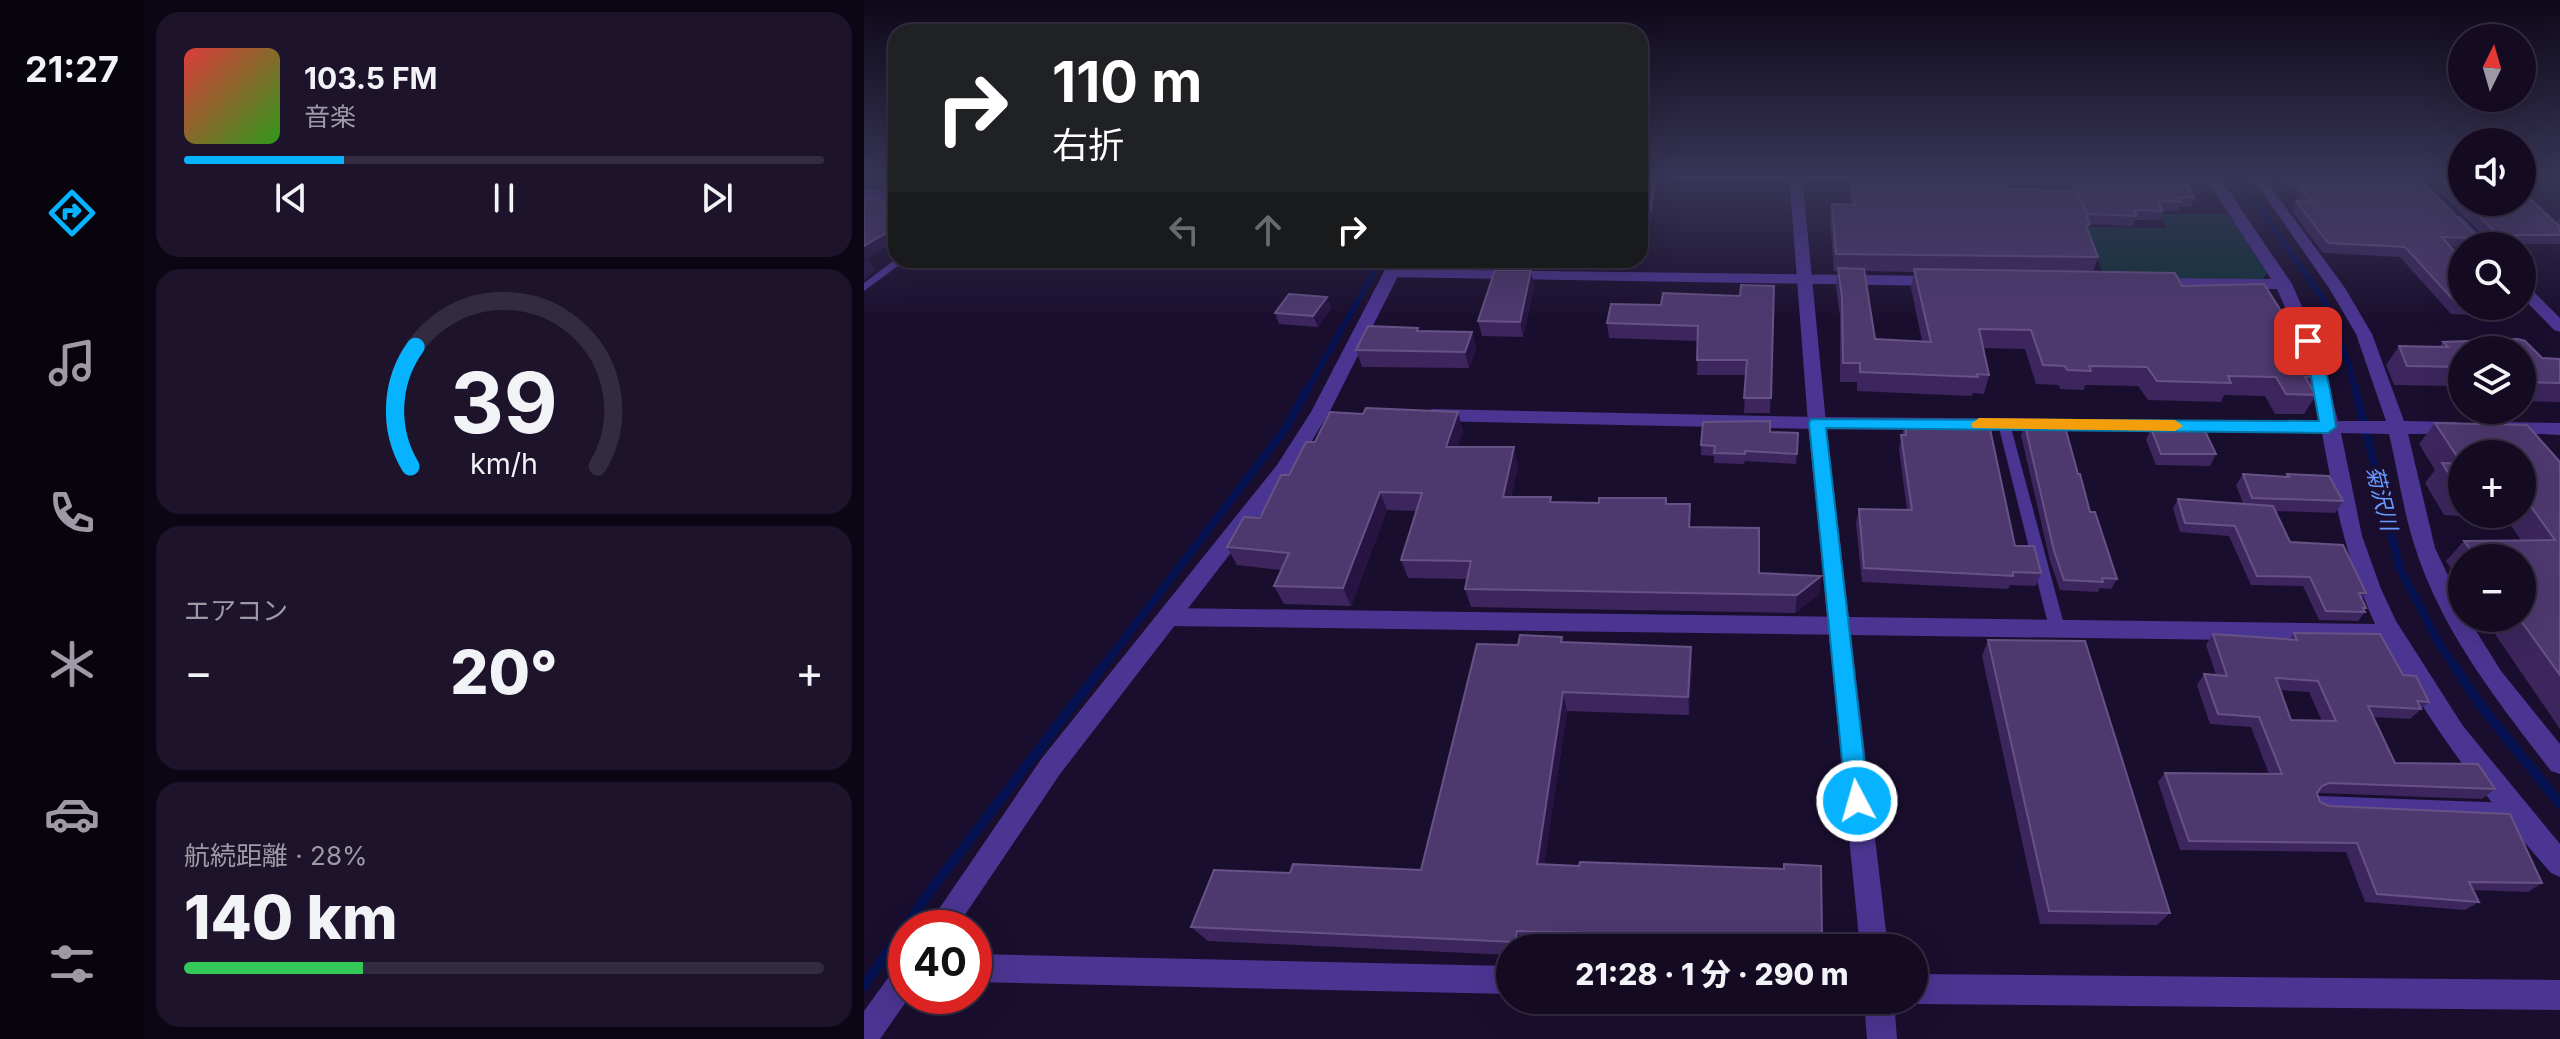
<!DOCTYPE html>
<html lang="ja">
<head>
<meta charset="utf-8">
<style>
	body { margin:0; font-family:Inter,"Noto Sans JP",sans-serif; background:#1d132a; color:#f1f3f6; height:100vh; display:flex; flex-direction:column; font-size:30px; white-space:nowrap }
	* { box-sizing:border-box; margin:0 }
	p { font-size:26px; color:#9d9aa5 }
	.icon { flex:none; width:44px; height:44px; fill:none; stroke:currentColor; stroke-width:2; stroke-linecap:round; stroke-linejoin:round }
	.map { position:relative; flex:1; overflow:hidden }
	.panel { display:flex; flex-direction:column; gap:12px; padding:12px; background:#0b0613; width:720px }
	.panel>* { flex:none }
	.top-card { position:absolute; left:24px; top:24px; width:760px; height:244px; border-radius:24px; box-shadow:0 8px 32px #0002,0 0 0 2px #332b40; background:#202124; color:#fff; overflow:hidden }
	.needle { width:52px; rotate:5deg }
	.tools { position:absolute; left:1584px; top:24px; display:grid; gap:16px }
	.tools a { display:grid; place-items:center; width:88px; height:88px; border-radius:50%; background:#140a22; box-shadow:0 8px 32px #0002,0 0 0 2px #332b40; font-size:40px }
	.speed { position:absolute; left:24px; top:910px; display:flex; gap:16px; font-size:40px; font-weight:700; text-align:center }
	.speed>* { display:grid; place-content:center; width:104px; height:104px; border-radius:50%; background:#140a22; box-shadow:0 8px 32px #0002,0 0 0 2px #332b40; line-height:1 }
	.speed .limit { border:12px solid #d22; background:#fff; color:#111 }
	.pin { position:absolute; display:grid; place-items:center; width:68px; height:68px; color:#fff; margin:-34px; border-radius:16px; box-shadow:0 4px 12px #0006 }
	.me { position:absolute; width:88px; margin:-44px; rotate:354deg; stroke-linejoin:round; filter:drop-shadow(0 0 6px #0008) }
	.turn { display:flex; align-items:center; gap:28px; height:168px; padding:0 32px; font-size:36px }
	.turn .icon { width:104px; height:104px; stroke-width:2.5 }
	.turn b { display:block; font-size:56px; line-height:68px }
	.lanes { display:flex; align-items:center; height:76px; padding:0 32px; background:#0003; justify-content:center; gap:40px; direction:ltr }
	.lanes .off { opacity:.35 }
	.big { font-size:60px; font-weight:800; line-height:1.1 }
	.panel .widget { flex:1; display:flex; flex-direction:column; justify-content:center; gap:12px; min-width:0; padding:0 28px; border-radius:24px; background:#1d132a }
	.panel .dial { align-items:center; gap:0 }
	.dial svg { height:208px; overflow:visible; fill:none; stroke:#332b40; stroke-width:7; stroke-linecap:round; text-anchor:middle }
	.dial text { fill:#f1f3f6; stroke:none }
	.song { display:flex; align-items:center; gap:24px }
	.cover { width:96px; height:96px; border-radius:12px; background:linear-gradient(135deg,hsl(0 70% 55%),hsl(110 70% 35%)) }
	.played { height:8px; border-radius:4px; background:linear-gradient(90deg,#07b3ff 25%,#332b40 25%) }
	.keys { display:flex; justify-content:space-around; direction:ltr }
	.heat { display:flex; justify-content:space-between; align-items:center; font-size:44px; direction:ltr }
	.charge { height:12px; border-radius:6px; background:linear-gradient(90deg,#34c759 28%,#332b40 0) }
	.trip { position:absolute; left:632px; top:934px; width:432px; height:80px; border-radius:40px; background:#140a22; box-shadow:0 8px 32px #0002,0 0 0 2px #332b40; font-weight:800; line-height:80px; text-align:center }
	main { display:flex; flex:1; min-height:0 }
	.menu { display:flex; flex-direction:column; width:144px; justify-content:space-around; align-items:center; background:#08040e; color:#9d9aa5 }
	.menu .icon { width:56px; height:56px }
	.menu .active { color:#07b3ff }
	.menu b { font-size:36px; color:#f1f3f6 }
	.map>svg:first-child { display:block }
</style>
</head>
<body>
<main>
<nav class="menu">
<b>21:27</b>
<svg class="icon active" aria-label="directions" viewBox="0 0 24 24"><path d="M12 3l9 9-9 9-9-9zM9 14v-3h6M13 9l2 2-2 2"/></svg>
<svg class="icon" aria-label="music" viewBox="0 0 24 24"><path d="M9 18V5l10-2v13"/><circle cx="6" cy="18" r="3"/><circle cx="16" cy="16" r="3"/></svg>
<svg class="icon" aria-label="phone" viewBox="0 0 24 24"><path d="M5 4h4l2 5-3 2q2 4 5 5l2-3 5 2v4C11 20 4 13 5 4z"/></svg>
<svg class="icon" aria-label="climate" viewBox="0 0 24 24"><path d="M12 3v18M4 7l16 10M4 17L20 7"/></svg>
<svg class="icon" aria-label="car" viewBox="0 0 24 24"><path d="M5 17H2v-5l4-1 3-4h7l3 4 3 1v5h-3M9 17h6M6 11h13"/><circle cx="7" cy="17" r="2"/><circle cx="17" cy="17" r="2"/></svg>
<svg class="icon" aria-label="filters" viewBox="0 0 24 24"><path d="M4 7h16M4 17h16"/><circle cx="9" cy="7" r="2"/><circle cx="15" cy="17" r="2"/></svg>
</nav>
<section class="panel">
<div class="widget">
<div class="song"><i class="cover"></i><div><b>103.5 FM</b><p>音楽</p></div></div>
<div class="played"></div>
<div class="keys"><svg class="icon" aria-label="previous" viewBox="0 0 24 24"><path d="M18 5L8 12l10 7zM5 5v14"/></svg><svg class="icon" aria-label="pause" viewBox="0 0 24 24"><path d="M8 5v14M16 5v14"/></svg><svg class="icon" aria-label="next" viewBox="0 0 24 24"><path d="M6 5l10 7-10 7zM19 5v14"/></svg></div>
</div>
<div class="widget dial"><svg viewBox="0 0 100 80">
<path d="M14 69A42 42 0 1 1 86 69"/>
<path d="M14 69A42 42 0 0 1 16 23" stroke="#07b3ff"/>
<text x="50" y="56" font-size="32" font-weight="700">39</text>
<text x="50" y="72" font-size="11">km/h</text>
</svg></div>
<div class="widget"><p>エアコン</p>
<div class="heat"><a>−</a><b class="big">20°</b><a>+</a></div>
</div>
<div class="widget"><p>航続距離 · 28%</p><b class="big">140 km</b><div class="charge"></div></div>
</section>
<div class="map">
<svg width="1696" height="1039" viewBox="0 0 1696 1039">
	<rect width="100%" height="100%" fill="#1a0e2e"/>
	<!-- green -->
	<path fill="#113238" d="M1296,214H1364L1403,273L1398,280L1241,278L1220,227L1303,228Z"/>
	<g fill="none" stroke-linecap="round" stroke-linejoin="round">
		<!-- stream-far2 -->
		<path stroke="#051150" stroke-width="6" d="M1373,175L1460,301L1485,365L1491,390
			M443,390L517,260"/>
		<!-- stream-far1 -->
		<path stroke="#051150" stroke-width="8" d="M1491,388L1536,569L1575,643L1594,672
			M235,672L422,428L444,388"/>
		<!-- stream -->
		<path stroke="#051150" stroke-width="10" d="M1593,670L1617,706L1696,804
			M0,986L67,890L236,670"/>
		<!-- service -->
		<path fill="#4b3592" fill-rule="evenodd" d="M32,259L42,260L0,291V283Z
			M1140,420L1146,424L1201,628L1198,632L1193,634L1188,632L1185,628L1134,424Z
			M1455,796L1648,803L1654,806L1657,812L1654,818L1648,821L1455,812L1449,810L1446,804L1449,798Z"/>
		<!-- minor -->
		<path fill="#4b3592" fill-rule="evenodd" d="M790,175H1014L1016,177L1009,181L797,179Z
			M1108,175H1231L1236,178L1229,182L1113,181L1108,180Z
			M1291,175H1354L1428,284L1454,343L1474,421H1522L1492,334L1465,288L1386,175H1398L1481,288L1508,334L1540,421L1592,422L1601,428L1592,434H1544L1571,548L1598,605V618H1604L1637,671L1696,744V774L1687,771C1634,702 1578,632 1551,547C1539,511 1534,471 1525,434L1477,433L1498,536L1517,589L1532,621L1599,726L1696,844V877L1687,873C1624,802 1566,726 1521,642L304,626L296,623L293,617L296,611L304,608L1511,624C1483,562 1470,500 1458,433L953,429L568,421L559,415L568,409L953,417L1456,421L1437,343L1413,289L1292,288L1284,283L1292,278L1407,279L1344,182H1293L1286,178Z
			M0,189L32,192V200L0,197Z
			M1593,216L1598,217L1625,246H1610L1586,220Z
			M526,269L1076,276L1084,281L1076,286L521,277V271Z
			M1658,283L1663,285L1696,318V332L1690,330L1658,297Z
			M1640,422L1696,423V435L1634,432L1631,428L1634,424Z"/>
		<!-- tertiary -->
		<path fill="#4b3592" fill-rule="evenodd" d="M925,175H938L962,423L1024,948H996L944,423Z
			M526,260H542L465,413L427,475L196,774L92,928H62L178,758L413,465L447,412Z
			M110,954L646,966V994L110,982Z
			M42,963V996H46L16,1039H0V1011L32,967Z
			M1050,974L1696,980V1010L1050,1004L1042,1000H1050Z
			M1000,1000H1030L1033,1039H1003Z"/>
	</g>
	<!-- wall -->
	<path fill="#3c265d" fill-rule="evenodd" d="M776,175H794V181L787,221H776Z
		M985,175H1140L1143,189L1204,191L1201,184L1204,175L1330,198L1326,207H1315L1313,211H1299L1296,220H1271L1269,226L1226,224L1224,230L1234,257L1229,272L1318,286L1459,377L1450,392L1452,395L1440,414H1411L1401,396L1360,395L1357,402L1284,400L1274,386L1221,385L1220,390L1196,389L1195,385L1172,384L1161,349L1119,348L1125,375L1120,394L1109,393L1108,396L993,391V382H976V315L972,287L974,271H970L966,221L968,204L987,205L984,183ZM1001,271L1050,272L1047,288L1058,341L1011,339Z
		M1416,175H1552L1614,238L1608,246L1586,247L1598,260V306H1639L1632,316L1587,314L1536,257L1459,253L1428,211L1432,201H1436Z
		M1560,175H1598V202H1658L1692,223L1696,218V244H1652L1650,246H1627V244Z
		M1658,175H1670L1665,182H1658Z
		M670,286L659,337L618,336L614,321Z
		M910,286L906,413H880L882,375H833L834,341L745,338L743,323L797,305L876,296Z
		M463,297L467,308L454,327L415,324L411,313Z
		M554,328L555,331L608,332L612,349L605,368L498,367L492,350Z
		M1654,339L1661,341L1678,358L1696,359V402L1658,401V350H1598V396L1591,386L1530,385L1522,365L1535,346L1575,347L1579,342Z
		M1609,410H1647L1642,416L1613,415Z
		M499,414L599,431L593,447L654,466L647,497L687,502L735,503L802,498L803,504L827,527L895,573L957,576L955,594L931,613L607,607L601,589L603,579L544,578L537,560L553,511L523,510L487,606L420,604L410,586L417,570L373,565L363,547L396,518L425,475L451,442Z
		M1041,422L1151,546L1177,573L1172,586L1146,585L1144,589L998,582L992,523L995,509L1043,510L1035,449Z
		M1571,423L1696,462V729L1620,618H1658V558H1598V585L1582,561L1600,541L1657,540L1642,519L1580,515L1561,483L1571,470L1555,444ZM1598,454H1658V514H1598Z
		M1161,425L1214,474L1226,512L1253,579L1247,589L1236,588L1234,592L1196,590L1186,561L1157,435Z
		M1287,428L1352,454L1346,466L1292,465L1282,440Z
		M906,432L934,433L932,464L881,461L880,464L850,463V456L837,455V445Z
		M1379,474L1422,477L1423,474L1479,501L1471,513L1412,511L1426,542L1502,593L1498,599L1502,608L1500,610L1501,612L1494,621L1455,620L1439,586L1387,585L1365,536L1316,532L1309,508L1314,499L1379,503L1372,485Z
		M1430,633L1539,675L1565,702L1546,719L1509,717L1531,763L1631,789L1618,799L1455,793L1453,794L1456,802L1678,883L1664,892L1609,890L1615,902L1601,910L1501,902L1482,852L1316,850L1294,782L1301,773L1405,774L1387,727L1346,724L1333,685L1340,674L1352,675L1342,645L1349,634L1425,640ZM1416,690L1445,692L1458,721L1427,720Z
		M1124,640L1306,913L1293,925L1176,924L1118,656Z
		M699,642L828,666L825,715L703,711L680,864L958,938L955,948H761L659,945V948H646V955L344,941L327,927L426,873L557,870L654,645Z"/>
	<!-- shaded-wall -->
	<path fill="#271443" d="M793,175L794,181L787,221L786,211Z
		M32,227V242L0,260V246Z
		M4,260L12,270L0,281V264Z
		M667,270L670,286L659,337L656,322Z
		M463,297L467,308L454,327L449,316Z
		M608,332L612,349L605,368L601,352Z
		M594,412L599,431L588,465L582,447Z
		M650,447L654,466L643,516L639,497Z
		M516,492L523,510L487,606L479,588Z
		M957,576L955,594L931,613L933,595Z
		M827,647L828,666L825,715L824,697Z
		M699,692L703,711L678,879L673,864Z
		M653,931L659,945V948H654L651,942Z"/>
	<!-- building -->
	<path fill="#4e396f" stroke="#665285" stroke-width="2" fill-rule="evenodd" d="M776,175H793L786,211H776Z
		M987,175H1140L1143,189L1213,191L1226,224L1222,226L1234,257L972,254L968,204L991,205Z
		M1204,175L1320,177L1330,198L1314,197L1317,202L1294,201L1299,211L1270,210L1273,216L1223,214L1213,191H1212Z
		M1427,175H1552L1614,238L1578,237L1598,260V305H1594L1541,247L1464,243L1432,201L1448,202Z
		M1574,175H1598V199Z
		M1658,191L1696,227V235H1651L1655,239H1634V235L1601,202H1658Z
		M0,197L32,203V227L0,246Z
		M974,268L1000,269L1011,339L1067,342L1050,269L1311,273L1318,286L1400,284L1459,377H1441L1452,395L1422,394L1412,377L1364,376L1367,383L1293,381L1283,367L1225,366L1227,371L1203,370L1201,366L1179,365L1167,330L1115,329L1125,375L1113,374L1114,377L996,372V363H979L978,297Z
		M631,270H667L656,322L614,321Z
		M877,285L910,286L907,398H880L883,360H833L834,326L743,323L747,304L797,305L799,293L876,296Z
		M425,294L463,297L449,316L411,313Z
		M504,326L554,328L553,331L608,332L601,352L492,350Z
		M1654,339L1661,341L1678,358L1696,359V383L1658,382V350H1598V367L1543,366L1535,346L1584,347L1579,342Z
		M502,408L594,412L582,447H650L639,497H687L686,502L735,503V498H802V504H826L825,527L895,528V573L957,576L933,595L601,589L607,561L537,560L558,493L516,492L479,588L410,586L425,553L363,547L380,517L396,518L417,475H425L442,442H451L466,412L499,414Z
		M906,421V432L934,433L933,454L881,451V454L850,453L851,446L837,445L839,422Z
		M1041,422L1113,425L1114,429H1126L1151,546H1170L1177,573L1149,572V576L1000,568L995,509L1048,510L1037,435H1042Z
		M1571,423L1663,425L1696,462V675L1655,618H1658V558H1613L1600,541L1691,540L1661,498H1658V454H1598V495L1578,463L1598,464Z
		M1161,425L1201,427L1214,474H1216L1226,512H1231L1253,579L1238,578L1239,582L1200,580L1190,551Z
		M1287,428L1340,429L1352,454H1297Z
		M1379,474L1425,477L1423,474L1465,476L1479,501L1388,498Z
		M1314,499L1409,506L1426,542L1479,545L1502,593H1495L1502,608H1499L1501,612L1462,611L1446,577L1393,576L1371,526L1321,523Z
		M1430,633L1516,634L1539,675L1552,676L1565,702L1553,701L1557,709L1504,706L1531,763L1614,764L1631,789L1465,783L1458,786L1453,793L1456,802L1465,806L1646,814L1678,883L1605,882L1615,902L1513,894L1493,843L1325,841L1301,773L1418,774L1395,717L1354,714L1340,674L1363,676L1349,634L1433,640ZM1412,678L1454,681L1472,721L1427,720Z
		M656,635L698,637L697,642L827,647L824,697L699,692L673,864L715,866L716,862L920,869V864L957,866L958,938L914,935V942L872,937L653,931L651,942L327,927L350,870L426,873L429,864L557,870L613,644L654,645Z
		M1124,640L1221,641L1306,913L1185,911Z"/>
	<!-- sky -->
	<linearGradient id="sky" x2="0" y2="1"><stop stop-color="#0e0819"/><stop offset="0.55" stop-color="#383657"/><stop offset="1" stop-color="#383657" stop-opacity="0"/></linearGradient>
	<rect width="1696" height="320" fill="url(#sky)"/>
	<!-- route -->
	<path fill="#07b3ff" stroke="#0574a6" stroke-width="2" d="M1444,336C1461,343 1469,408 1472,427L1464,433L962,428L1005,801L1002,809L993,812L985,809L982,801L945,423L947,419L1455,421L1446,371L1436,341Z"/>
	<!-- slow -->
	<path fill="#f59e0b" d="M1115,418L1311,420L1319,426L1311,431L1109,428L1107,424Z"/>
	<g text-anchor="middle" stroke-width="8" stroke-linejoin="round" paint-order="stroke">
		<!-- water labels -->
		<g font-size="22" font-style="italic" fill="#699bff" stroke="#1a0e2e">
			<text transform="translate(1518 498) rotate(76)" y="8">菊沢川</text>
		</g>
	</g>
</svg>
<div class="tools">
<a><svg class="needle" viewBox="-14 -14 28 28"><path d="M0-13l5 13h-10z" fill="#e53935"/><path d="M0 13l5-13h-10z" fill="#9d9aa5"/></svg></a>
<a><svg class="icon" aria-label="sound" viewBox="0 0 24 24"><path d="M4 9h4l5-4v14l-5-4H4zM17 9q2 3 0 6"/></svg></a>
<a><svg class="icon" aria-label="search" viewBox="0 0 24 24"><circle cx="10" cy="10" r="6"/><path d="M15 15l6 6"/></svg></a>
<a><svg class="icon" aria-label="layers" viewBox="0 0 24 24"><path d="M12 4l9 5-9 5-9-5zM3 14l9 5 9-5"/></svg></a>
<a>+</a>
<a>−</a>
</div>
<div class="speed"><div class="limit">40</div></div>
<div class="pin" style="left:1444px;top:341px;background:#d93025"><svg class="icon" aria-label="arrive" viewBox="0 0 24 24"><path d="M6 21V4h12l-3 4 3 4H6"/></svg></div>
<svg class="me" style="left:993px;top:801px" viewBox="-20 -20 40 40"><circle r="17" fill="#07b3ff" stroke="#fff" stroke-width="3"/><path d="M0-11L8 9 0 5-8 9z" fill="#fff"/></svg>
<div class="trip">21:28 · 1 分 · 290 m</div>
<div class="top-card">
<div class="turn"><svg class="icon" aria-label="right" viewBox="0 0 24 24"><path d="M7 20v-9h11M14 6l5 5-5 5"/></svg><div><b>110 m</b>右折</div></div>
<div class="lanes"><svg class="icon off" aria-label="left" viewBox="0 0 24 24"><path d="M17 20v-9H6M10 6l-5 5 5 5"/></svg><svg class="icon off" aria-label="ahead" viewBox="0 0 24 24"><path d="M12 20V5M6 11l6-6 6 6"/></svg><svg class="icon" aria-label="right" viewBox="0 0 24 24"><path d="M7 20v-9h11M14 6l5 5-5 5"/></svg></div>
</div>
</div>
</main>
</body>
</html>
